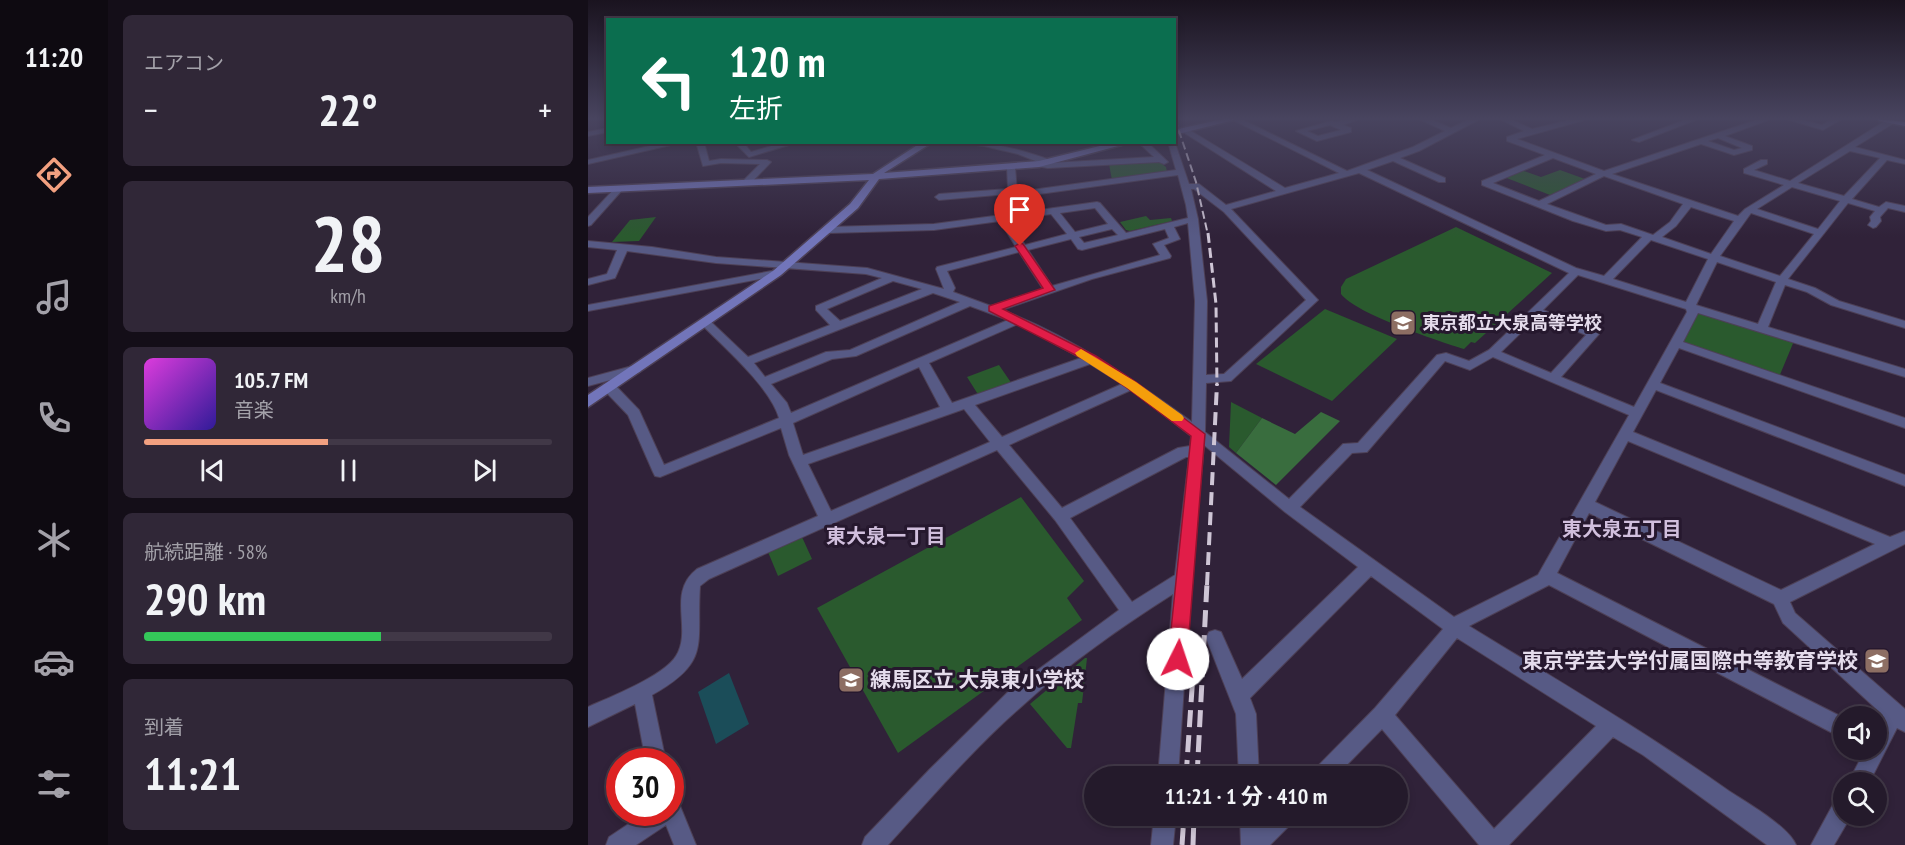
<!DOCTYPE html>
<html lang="ja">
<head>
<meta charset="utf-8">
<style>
	body { margin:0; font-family:"PT Sans Narrow","Noto Sans JP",sans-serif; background:#302737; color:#f1f3f6; height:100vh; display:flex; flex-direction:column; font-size:22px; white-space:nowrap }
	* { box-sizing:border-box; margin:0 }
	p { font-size:20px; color:#a3a1a9 }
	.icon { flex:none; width:33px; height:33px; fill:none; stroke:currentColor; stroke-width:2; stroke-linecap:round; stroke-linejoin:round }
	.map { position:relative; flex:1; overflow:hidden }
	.sheet { display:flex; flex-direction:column; gap:15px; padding:15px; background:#140e18; width:480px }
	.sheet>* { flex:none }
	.banner { position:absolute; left:18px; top:18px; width:570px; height:126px; border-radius:0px; box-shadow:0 3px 9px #0003,0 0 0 2px #413847; background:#0b6e4f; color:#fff; overflow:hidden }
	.fabs { position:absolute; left:1245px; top:706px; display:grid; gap:12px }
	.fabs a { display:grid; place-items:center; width:54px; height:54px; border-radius:50%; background:#241a2b; box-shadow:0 3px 9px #0003,0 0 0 2px #413847; font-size:30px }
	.speed { position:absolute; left:18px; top:748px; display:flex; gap:12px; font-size:30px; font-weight:700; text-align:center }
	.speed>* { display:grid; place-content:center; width:78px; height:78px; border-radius:50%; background:#241a2b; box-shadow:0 3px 9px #0003,0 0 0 2px #413847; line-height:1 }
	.speed .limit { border:9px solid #d22; background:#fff; color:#111 }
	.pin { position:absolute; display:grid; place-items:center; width:51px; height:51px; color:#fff; margin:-62px -26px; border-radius:50% 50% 50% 0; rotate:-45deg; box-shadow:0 0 6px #0007 }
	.pin .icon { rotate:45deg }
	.me { position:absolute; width:66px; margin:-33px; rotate:4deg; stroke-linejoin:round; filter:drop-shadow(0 0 4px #0008) }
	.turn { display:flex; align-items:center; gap:21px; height:126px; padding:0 24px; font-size:27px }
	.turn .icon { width:78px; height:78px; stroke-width:2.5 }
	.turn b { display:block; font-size:42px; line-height:51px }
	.big { font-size:45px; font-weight:700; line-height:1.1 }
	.sheet .widget { flex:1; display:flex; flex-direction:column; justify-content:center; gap:9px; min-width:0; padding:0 21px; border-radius:9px; background:#302737 }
	.sheet .dial { align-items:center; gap:0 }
	.dial b { font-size:78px; line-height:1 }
	.song { display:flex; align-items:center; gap:18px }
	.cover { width:72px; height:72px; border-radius:9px; background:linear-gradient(135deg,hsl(300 70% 55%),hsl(250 70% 35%)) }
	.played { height:6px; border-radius:3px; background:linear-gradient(90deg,#f2a080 45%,#413847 45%) }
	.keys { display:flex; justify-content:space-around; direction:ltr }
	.heat { display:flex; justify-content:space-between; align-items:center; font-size:33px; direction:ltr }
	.charge { height:9px; border-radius:4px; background:linear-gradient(90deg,#34c759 58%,#413847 0) }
	.trip { position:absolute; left:496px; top:766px; width:324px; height:60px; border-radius:30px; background:#241a2b; box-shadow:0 3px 9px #0003,0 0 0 2px #413847; font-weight:700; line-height:60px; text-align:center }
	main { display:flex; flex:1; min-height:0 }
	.menu { display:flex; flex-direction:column; width:108px; justify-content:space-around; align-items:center; background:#0e0a11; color:#a3a1a9 }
	.menu .icon { width:42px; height:42px }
	.menu .active { color:#f2a080 }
	.menu b { font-size:27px; color:#f1f3f6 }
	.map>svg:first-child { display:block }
</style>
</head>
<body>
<main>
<nav class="menu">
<b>11:20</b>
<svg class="icon active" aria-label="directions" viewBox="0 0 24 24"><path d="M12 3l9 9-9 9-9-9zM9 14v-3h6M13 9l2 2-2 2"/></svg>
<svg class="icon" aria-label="music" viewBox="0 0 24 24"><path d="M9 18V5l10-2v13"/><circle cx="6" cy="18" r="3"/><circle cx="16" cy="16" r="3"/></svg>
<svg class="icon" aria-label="phone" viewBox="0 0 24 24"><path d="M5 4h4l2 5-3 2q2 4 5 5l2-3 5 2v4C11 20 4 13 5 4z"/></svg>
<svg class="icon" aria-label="climate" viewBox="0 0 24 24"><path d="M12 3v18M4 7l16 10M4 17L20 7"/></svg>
<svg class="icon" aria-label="car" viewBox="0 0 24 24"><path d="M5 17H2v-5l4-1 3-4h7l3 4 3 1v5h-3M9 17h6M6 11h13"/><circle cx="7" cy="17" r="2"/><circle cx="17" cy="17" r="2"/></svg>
<svg class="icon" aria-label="filters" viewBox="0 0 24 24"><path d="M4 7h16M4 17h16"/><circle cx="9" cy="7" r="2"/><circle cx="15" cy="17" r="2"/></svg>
</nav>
<section class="sheet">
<div class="widget"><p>エアコン</p>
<div class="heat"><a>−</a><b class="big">22°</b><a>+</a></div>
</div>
<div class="widget dial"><b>28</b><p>km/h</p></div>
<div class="widget">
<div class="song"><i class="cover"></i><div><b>105.7 FM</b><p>音楽</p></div></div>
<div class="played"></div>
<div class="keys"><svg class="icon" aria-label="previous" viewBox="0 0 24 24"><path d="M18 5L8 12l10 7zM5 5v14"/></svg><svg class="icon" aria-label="pause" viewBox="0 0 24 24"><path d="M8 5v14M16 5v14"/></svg><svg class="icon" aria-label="next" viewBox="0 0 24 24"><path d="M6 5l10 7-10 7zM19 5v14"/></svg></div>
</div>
<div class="widget"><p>航続距離 · 58%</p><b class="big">290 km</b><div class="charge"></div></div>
<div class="widget"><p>到着</p><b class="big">11:21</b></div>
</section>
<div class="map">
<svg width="1317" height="845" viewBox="0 0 1317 845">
	<rect width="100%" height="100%" fill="#302239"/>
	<!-- green -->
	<path fill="#2a5a2e" d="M570,161L578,167L579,172L524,180L521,164Z
		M933,170L953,177L972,170L997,179L962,195L916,177Z
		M558,216L562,220L583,218L584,221L542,231L538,230L532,222Z
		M68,217L51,241L24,242L42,220Z
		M868,227L964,273L887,343L883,342L876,349C850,341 768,314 753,294V287L758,279Z
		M737,309L809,339L744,401L668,364Z
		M1110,311L1206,341L1191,377L1093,343Z
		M411,365L424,384L391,396L379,377Z
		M643,402L674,418L648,453L641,447Z
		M433,497L496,581L479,598L494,620L310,753L229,608Z
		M214,537L224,559L190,576L180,552Z
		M497,658H499L494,703H490L483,748H479L442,704Z"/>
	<!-- forest -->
	<path fill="#396d3e" d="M733,412L752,421L688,485L648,453L674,418L707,434Z"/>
	<!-- water -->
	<path fill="#1b4d59" d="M141,673L161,724L128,744L110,692Z"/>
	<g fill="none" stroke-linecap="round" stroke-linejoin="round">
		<defs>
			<path id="street" d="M643,119H653L759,171L825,147L857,131L831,119H842L863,128L882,119H892L831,151L812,158L857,178V182H851L805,161L779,170L988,268L1016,276L1054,237L1032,230L1018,231L985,221L894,185V181L957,155L919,141V137L936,131L912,119H922L944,129L986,119H1000L929,139L1016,171L1171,119H1183L1137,136L1164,146V150L1146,155L1113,144L1024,174L1150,216L1157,209L1196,185L1156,173V169L1173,160H1179V164L1166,170L1202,181L1300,119H1306V123L1267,147L1317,160V164L1299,160L1264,199L1291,207L1298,202L1317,206V212L1300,208L1292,217L1293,221L1288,227L1285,228L1280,225L1283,221L1282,217L1287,211L1260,203L1200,279L1227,288L1251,301L1317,321V328L1243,305L1219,292L1197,285L1180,327L1317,369V377L1110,313L1095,342L1317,418V428L1091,348L1072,383L1317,475V486L1068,390L1045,432L1302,537L1317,531V544L1202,602L1207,613L1317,709V732L1309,728L1281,783H1260L1277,750H1288V728L1295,715L1195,623L1186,604L1001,513L969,573L1256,718V739L961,585L881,626C969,680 1057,732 1141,791C1159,803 1200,826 1208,845H1179L1055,755L1025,737L921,845H891L794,729L747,777H723L726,770L787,708L855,629L783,576L662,698L668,714L671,777H651L648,714L618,638L621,632L627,630L633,632L654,679L770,567L697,512L616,445L603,579L590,777H570L585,594C533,627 480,664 434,706C386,748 343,798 300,845H274L277,837L342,769L420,692L531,610L467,520L409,450L121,579L112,586C108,645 124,661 64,695L78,762H58L47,704L0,727V707C22,697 76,676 88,656C105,629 78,593 109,569L230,516L201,455L193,428L72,477L67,476L65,472L40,415L16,390L15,387L16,384H26L51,410L76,465L191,418C182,387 136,347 113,324V320H121L160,357L242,325L228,310V306L294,278L278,274L128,263L39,251L27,278L0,285V279L19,274L29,250L0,247V241L64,247L128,257L279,268L356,289L348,269L349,267L428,247L412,221L346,230L240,233L235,230L240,227L346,224L421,214L420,194L351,200L347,197L351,194L420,189L419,167L423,164L427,167L429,192L588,170L580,142H586V140L601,184H611L638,205L688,191L595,132L594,130L598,128L697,188L751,173ZM1130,138L1154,148L1146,150L1120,141ZM1262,151L1292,158L1256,196L1210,183ZM965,158L1008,174L951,201L905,183ZM771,173L981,273L901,350L881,361L858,353L849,355L770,443L755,444L701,499L617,432L618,383L643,381L730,300L643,209ZM590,175L598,205L600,218L538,233L512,203L509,202L430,213L429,197ZM1016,176L1095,204L1082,222L1065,235L1033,224L1018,225L959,204ZM1204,187L1252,201L1230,229L1169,209ZM603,189H606L636,212L718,300L636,374L618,375L619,301L610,219ZM1103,207L1146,221L1123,254L1074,237L1088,226ZM507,208L520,224L487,232L472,213ZM1163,213L1226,234L1192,276L1132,256ZM463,214L479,234L437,245L420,220ZM600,223L607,301L604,422C544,379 483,336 414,310L504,279L582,258L583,256L576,245L592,239L586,227ZM524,229L530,235L496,243L491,237ZM577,229L581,238L565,244L572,255L464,286L440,250L483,239L490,249L494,250ZM1063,240L1120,259L1098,302L1025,279ZM431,252L455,289L403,306L365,292L367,288L359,271ZM1129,262L1188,282L1170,324L1108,305ZM990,275L1098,309L1099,312L1046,407L973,377L1011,334L955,310ZM305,281L334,289L252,321L239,309ZM345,293L372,302L262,350L238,352L177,377L166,363ZM382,306L420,320L203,413L199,403L183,384L244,359L268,356ZM950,316L998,335L963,373L913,352ZM430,324L493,358L364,403L341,363ZM905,357L1041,415L950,575L866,617L712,507L764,453L779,452L857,361L882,370ZM502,364L534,384L414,437L387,405ZM331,367L352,407L215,455L205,423ZM543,390L603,436L602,446L590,448L474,508L421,445ZM376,409L402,442L243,511L220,464ZM1040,441L1287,544L1193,590L1007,502ZM598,457H601L587,575L544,602L482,518ZM869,638L1008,726L906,829L807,715Z
				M759,119H771L755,125L763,128V132L729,141L708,131L743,121L748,122ZM742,125L753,130L730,136L719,131Z
				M1099,119H1110L1051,142L1044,140Z
				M1198,119H1211L1234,125L1245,119H1254L1235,130Z
				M20,128V132L0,136V132Z
				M79,142H96L0,164V160Z
				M108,142H116L121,161L133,159L179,160L183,162L162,184H156V180L172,164L133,163L115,166Z
				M146,142H155L163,152L197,142H211L161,157Z
				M363,142C402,142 426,147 462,160V163L566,157L550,142H559L580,162L576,164L571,162L460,168L448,166L447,164L450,162L430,154L396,146Z
				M29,186L36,188L3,225L0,226V217Z
				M189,270L193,271V275L0,311V305Z
				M48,365L52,366L54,369L52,372L0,386V378Z
				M1256,797V816H1263L1246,845H1223L1248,799Z
				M82,799L90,801L108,845H86L78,825L48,845H18L21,837L57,813H82Z
				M566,816H588L585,845H563Z
				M652,816H674V822L680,816H706L703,824L682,845H653Z"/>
			<path id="secondary" d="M635,119H650L586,135V130Z
				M334,142H345L296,173L451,161L528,142H545L451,167L291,179L270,208L193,275L0,407V395L185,271L262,204L281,180L0,193V187L285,174Z"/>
			<path id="primary" d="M1290,119L1317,122V126L1291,121Z"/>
		</defs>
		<!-- street casing -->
		<use href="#street" stroke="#4d4056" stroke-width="2"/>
		<!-- secondary casing -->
		<use href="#secondary" stroke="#4d4056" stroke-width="3"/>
		<!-- primary casing -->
		<use href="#primary" stroke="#4d4056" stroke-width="3"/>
		<!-- street -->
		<use href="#street" fill="#575a85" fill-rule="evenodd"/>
		<!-- secondary -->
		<use href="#secondary" fill="#7275ba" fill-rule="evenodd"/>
		<!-- primary -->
		<use href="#primary" fill="#8689e2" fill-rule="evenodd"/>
		<!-- rail-far3 -->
		<path stroke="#cec5d5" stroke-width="2" stroke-dasharray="8 4" stroke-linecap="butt" d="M587,119L608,182L620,235"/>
		<!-- rail-far2 -->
		<path stroke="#cec5d5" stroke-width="3" stroke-dasharray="10 5" stroke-linecap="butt" d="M620,233L628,304L629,386"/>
		<!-- rail-far1 -->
		<path stroke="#cec5d5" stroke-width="4" stroke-dasharray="13 7" stroke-linecap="butt" d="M619,585L629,384"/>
		<!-- rail -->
		<path stroke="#cec5d5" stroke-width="5" stroke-dasharray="17 8" stroke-linecap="butt" d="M598,777L608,630
			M609,777L619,583
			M594,845L596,816
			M605,845L606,816"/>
	</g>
	<!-- sky -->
	<linearGradient id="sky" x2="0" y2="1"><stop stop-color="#1a131f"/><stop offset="0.5" stop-color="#48445f"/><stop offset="1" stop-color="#48445f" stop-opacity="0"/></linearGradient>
	<rect width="1317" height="237" fill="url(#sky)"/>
	<!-- route -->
	<path fill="#e11d48" stroke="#92132f" stroke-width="1.5" d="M432,243L435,244L467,290L415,309L508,356L548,382L617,434L599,659L596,665L590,667L583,665L580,659L603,436L539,388L499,361L401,311V306L455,288L427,246Z"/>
	<!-- slow -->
	<path fill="#f59e0b" d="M493,349L548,382L594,415L596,418L594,421H584L539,388L489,356L487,353Z"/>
	<!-- icons -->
	<defs>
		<symbol id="school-square" viewBox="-11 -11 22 22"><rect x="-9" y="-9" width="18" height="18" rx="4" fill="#8d6e63" stroke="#26182e"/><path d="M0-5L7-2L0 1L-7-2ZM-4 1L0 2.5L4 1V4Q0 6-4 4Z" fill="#fff"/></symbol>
	</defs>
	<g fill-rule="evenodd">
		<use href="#school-square" x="800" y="308" width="30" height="30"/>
		<use href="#school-square" x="1274" y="646" width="30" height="30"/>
		<use href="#school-square" x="248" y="665" width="30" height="30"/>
	</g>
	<g text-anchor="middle" stroke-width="6" stroke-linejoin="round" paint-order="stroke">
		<!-- poi labels -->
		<g font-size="18" font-weight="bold" fill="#e5dcec" stroke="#26182e" text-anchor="start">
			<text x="834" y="329">東京都立大泉高等学校</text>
		</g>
		<!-- neighbourhood labels -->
		<g font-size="20" font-weight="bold" fill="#d1bfdd" stroke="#26182e">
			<text x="1034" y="536">東大泉五丁目</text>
			<text x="298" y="543">東大泉一丁目</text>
		</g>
		<!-- near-poi labels -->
		<g font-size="21" font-weight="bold" fill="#e5dcec" stroke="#26182e" text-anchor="end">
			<text x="1270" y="668">東京学芸大学付属国際中等教育学校</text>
			<text x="282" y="687" text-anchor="start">練馬区立 大泉東小学校</text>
		</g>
	</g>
</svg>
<div class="fabs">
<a><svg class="icon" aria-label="sound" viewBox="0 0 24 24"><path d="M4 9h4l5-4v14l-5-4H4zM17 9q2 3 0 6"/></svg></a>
<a><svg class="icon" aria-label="search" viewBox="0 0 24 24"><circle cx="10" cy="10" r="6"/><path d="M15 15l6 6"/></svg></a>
</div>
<div class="speed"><div class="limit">30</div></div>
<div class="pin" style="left:432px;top:246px;background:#d93025"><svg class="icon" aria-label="arrive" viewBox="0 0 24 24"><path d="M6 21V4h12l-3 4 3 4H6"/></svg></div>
<svg class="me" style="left:590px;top:659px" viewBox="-20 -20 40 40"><circle r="19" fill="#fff"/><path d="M0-13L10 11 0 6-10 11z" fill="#e11d48"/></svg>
<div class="trip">11:21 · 1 分 · 410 m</div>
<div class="banner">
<div class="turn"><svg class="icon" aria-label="left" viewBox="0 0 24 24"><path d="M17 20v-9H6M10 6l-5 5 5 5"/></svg><div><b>120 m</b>左折</div></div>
</div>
</div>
</main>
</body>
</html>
